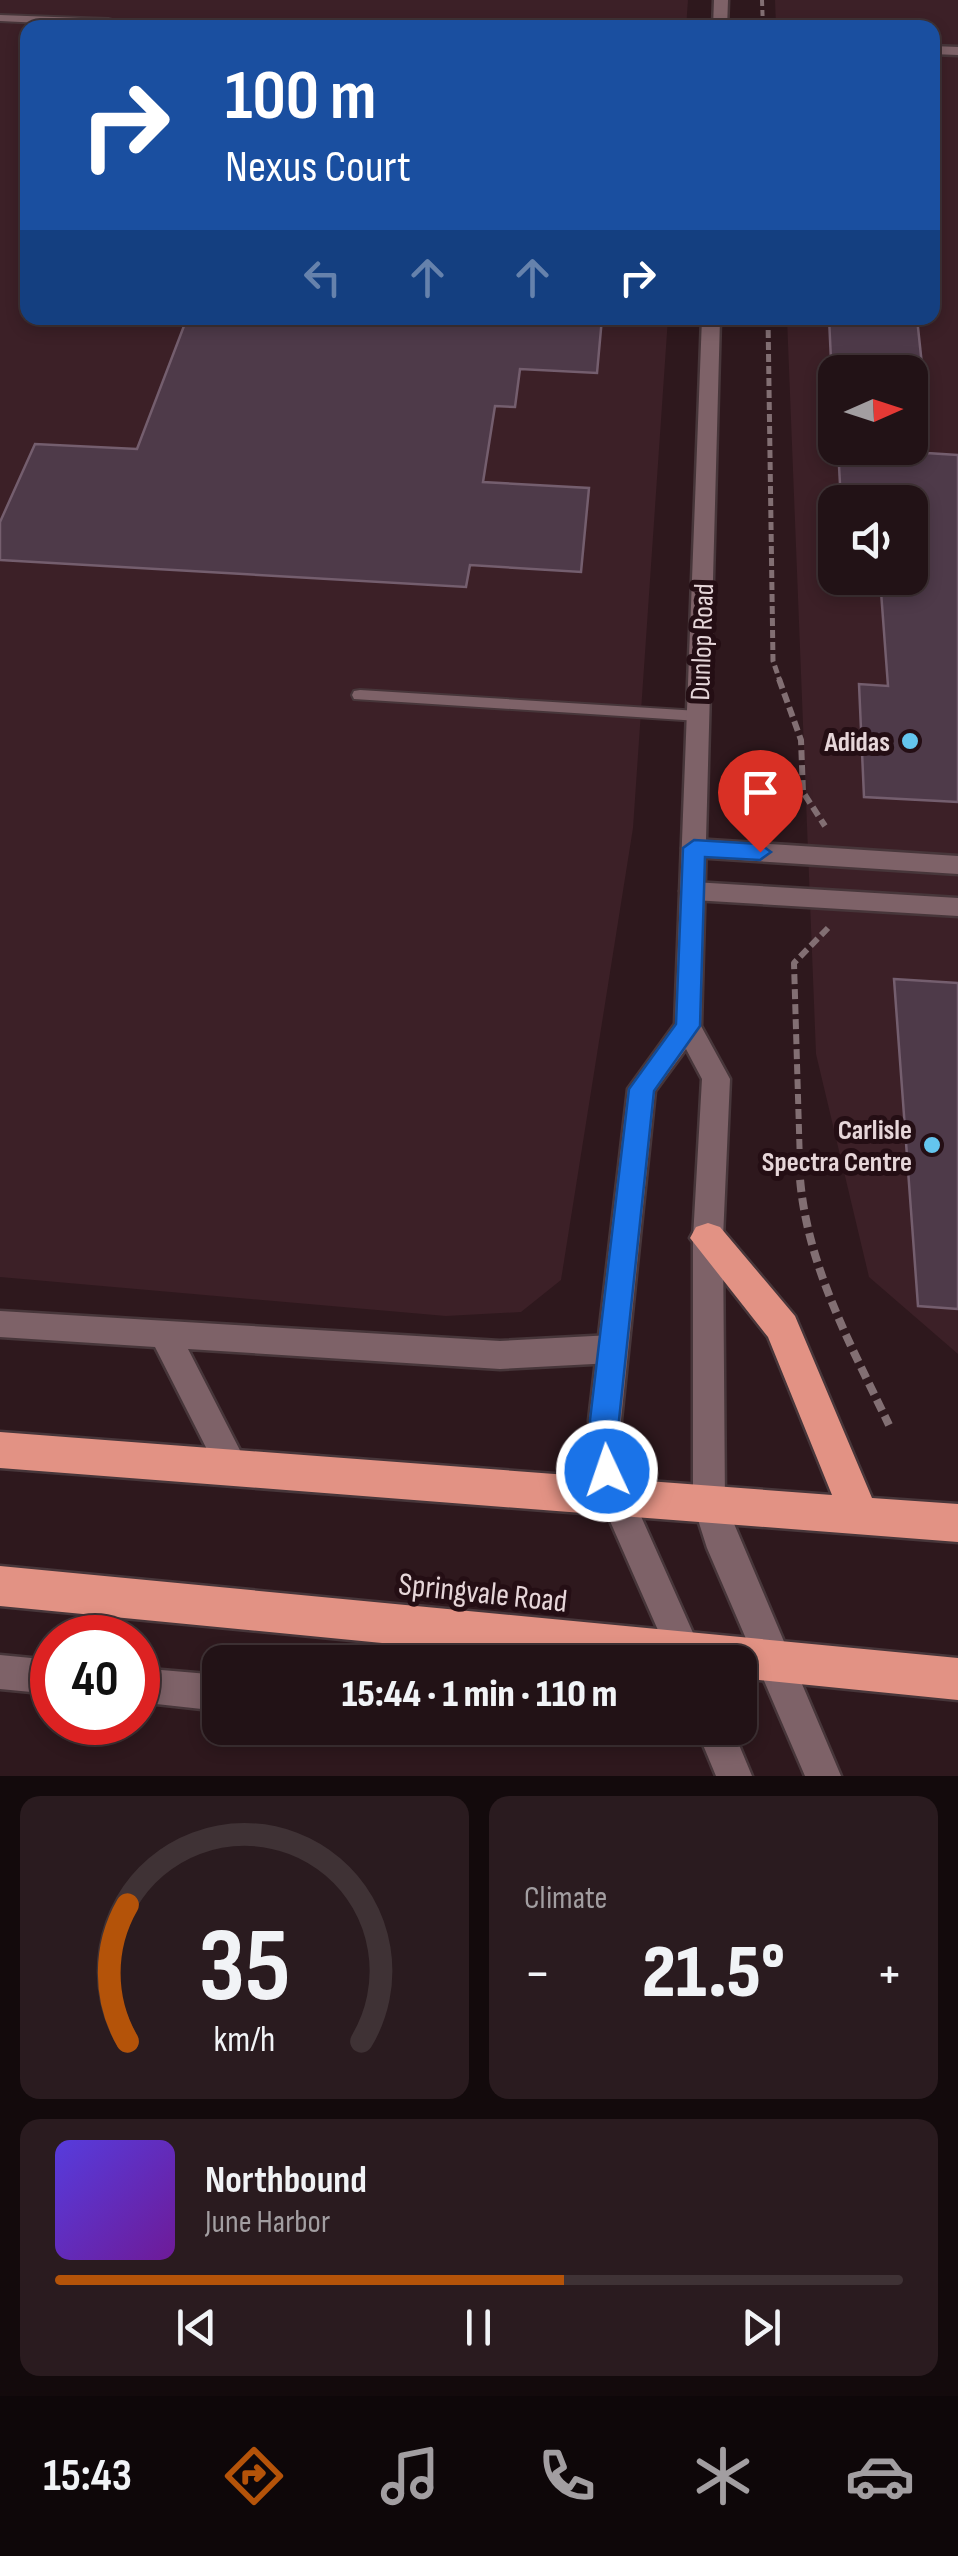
<!DOCTYPE html>
<html lang="en">
<head>
<meta charset="utf-8">
<style>
	body { margin:0; font-family:"Sofia Sans Condensed",sans-serif; background:#2a1b1f; color:#f1f3f6; height:100vh; display:flex; flex-direction:column; font-size:38px; white-space:nowrap }
	* { box-sizing:border-box; margin:0 }
	p { font-size:32px; color:#a29ea1 }
	.icon { flex:none; width:55px; height:55px; fill:none; stroke:currentColor; stroke-width:2; stroke-linecap:round; stroke-linejoin:round }
	.map { position:relative; height:1776px; overflow:hidden }
	.sheet { display:flex; flex-direction:column; gap:20px; padding:20px; background:#130a0c; flex:1 }
	.sheet>* { flex:none }
	.banner { position:absolute; left:20px; top:20px; width:920px; height:305px; border-radius:20px; box-shadow:0 5px 15px #0003,0 0 0 2px #3f3235; background:#1a4fa0; color:#fff; overflow:hidden }
	.needle { width:65px; rotate:87deg }
	.fabs { position:absolute; left:818px; top:355px; display:grid; gap:20px }
	.fabs a { display:grid; place-items:center; width:110px; height:110px; border-radius:20px; background:#221216; box-shadow:0 5px 15px #0003,0 0 0 2px #3f3235; font-size:50px }
	.speed { position:absolute; left:30px; top:1615px; display:flex; gap:20px; font-size:50px; font-weight:700; text-align:center }
	.speed>* { display:grid; place-content:center; width:130px; height:130px; border-radius:50%; background:#221216; box-shadow:0 5px 15px #0003,0 0 0 2px #3f3235; line-height:1 }
	.speed .limit { border:15px solid #d22; background:#fff; color:#111 }
	.pin { position:absolute; display:grid; place-items:center; width:85px; height:85px; color:#fff; margin:-102px -42px; border-radius:50% 50% 50% 0; rotate:-45deg; box-shadow:0 0 10px #0007 }
	.pin .icon { rotate:45deg }
	.me { position:absolute; width:110px; margin:-55px; rotate:357deg; stroke-linejoin:round; filter:drop-shadow(0 0 8px #0008) }
	.turn { display:flex; align-items:center; gap:35px; height:210px; padding:0 40px; font-size:45px }
	.turn .icon { width:130px; height:130px; stroke-width:2.5 }
	.turn b { display:block; font-size:70px; line-height:85px }
	.lanes { display:flex; align-items:center; height:95px; padding:0 40px; background:#0003; justify-content:center; gap:50px; direction:ltr }
	.lanes .off { opacity:.35 }
	.big { font-size:75px; font-weight:800; line-height:1.1 }
	.sheet .card { flex:1; display:flex; flex-direction:column; justify-content:center; gap:15px; min-width:0; padding:0 35px; border-radius:20px; background:#2a1b1f }
	.sheet .dial { align-items:center; gap:0 }
	.dial svg { height:260px; overflow:visible; fill:none; stroke:#3f3235; stroke-width:7; stroke-linecap:round; text-anchor:middle }
	.dial text { fill:#f1f3f6; stroke:none }
	.song { display:flex; align-items:center; gap:30px }
	.cover { width:120px; height:120px; border-radius:15px; background:linear-gradient(135deg,hsl(250 70% 55%),hsl(280 70% 35%)) }
	.played { height:10px; border-radius:5px; background:linear-gradient(90deg,#b45309 60%,#3f3235 60%) }
	.keys { display:flex; justify-content:space-around; direction:ltr }
	.heat { display:flex; justify-content:space-between; align-items:center; font-size:55px; direction:ltr }
	.sheet .tiles { flex:1; display:grid; gap:20px; grid-template-columns:1fr 1fr }
	.card:last-child { grid-column:span 2 }
	.trip { position:absolute; left:202px; top:1645px; width:555px; height:100px; border-radius:20px; background:#221216; box-shadow:0 5px 15px #0003,0 0 0 2px #3f3235; font-weight:800; line-height:100px; text-align:center }
	.tabs { display:flex; height:160px; justify-content:space-around; align-items:center; background:#0e0709; color:#a29ea1 }
	.tabs .icon { width:70px; height:70px }
	.tabs .current { color:#b45309 }
	.tabs b { font-size:45px; color:#f1f3f6 }
	.map>svg:first-child { display:block }
</style>
</head>
<body>
<div class="map">
<svg width="958" height="1776" viewBox="0 0 958 1776">
	<rect width="100%" height="100%" fill="#2e181d"/>
	<!-- built -->
	<path fill="#3c2027" fill-rule="evenodd" d="M0,0H688L686,28H28V318H668L633,828L561,1280L521,1312L446,1316L0,1277Z
		M775,0H958V1354L869,1277L816,1054L787,318H932V28L776,27ZM835,372H910V448H835ZM835,502H910V578H835Z"/>
	<!-- building -->
	<path fill="#4e3a49" stroke="#745e6e" stroke-width="2.5" d="M187,318H602L597,373L520,369L515,407L495,406L483,482L589,488L581,572L470,565L466,587L0,560V522L35,444L137,449Z
		M829,318H917L922,365L831,360Z
		M838,448H927V453L958,455V802L864,797L859,684L888,686L880,578H910V502H841Z
		M894,979L958,983V1309L918,1306Z"/>
	<g fill="none" stroke-linecap="round" stroke-linejoin="round">
		<defs>
			<path id="lane" d="M0,15L108,19L145,28L0,21Z
				M360,690L699,711L707,716L699,721L354,699L352,695L354,691Z"/>
			<path id="street" d="M932,46L958,47V55L932,54Z
				M694,839L958,856V874L694,857L682,848Z
				M693,882L958,898V916L693,900L680,891Z
				M0,1311L500,1341L612,1335L623,1339L627,1349L623,1359L612,1363L500,1369L188,1349L248,1466L243,1477L232,1481L221,1477L155,1347L0,1337Z
				M615,1481L627,1485L706,1662H672L599,1496L603,1485Z
				M709,1489L721,1493L841,1776H805L707,1548L693,1504L697,1493Z
				M0,1655L52,1660V1694L0,1689Z
				M138,1668L220,1675V1711L138,1702Z
				M696,1728H732L752,1776H716Z"/>
			<path id="secondary" d="M714,0H728L727,28H713Z
				M702,318H720L701,1026L730,1079L723,1238L725,1504L721,1515L709,1519L697,1515L693,1504V1238L702,1079L686,1049L655,1091L621,1420L623,1471L631,1496L627,1507L615,1511L603,1507L591,1471L589,1420L628,1089L675,1024Z"/>
			<path id="highway" d="M708,1223L720,1227L795,1316L872,1498L958,1504V1542L0,1468V1432L832,1495L768,1337L690,1238L696,1227Z
				M0,1566L958,1658V1700L740,1678V1662H578L0,1606Z"/>
		</defs>
		<!-- lane casing -->
		<use href="#lane" stroke="#47363a" stroke-width="4"/>
		<!-- street casing -->
		<use href="#street" stroke="#47363a" stroke-width="5"/>
		<!-- secondary casing -->
		<use href="#secondary" stroke="#47363a" stroke-width="5"/>
		<!-- highway casing -->
		<use href="#highway" stroke="#47363a" stroke-width="5"/>
		<!-- path-far3 -->
		<path stroke="#826f73" stroke-width="4" stroke-dasharray="6 4" stroke-linecap="butt" d="M762,0L763,28"/>
		<!-- path-far2 -->
		<path stroke="#826f73" stroke-width="5" stroke-dasharray="8 4" stroke-linecap="butt" d="M768,318L773,661L780,681"/>
		<!-- path-far1 -->
		<path stroke="#826f73" stroke-width="6" stroke-dasharray="10 5" stroke-linecap="butt" d="M779,679L801,740L803,792L825,826
			M800,1164L794,963L828,928"/>
		<!-- path -->
		<path stroke="#826f73" stroke-width="8" stroke-dasharray="12 6" stroke-linecap="butt" d="M799,1162C802,1257 849,1341 889,1425"/>
		<!-- lane -->
		<use href="#lane" fill="#7e6268" fill-rule="evenodd"/>
		<!-- street -->
		<use href="#street" fill="#7e6268" fill-rule="evenodd"/>
		<!-- secondary -->
		<use href="#secondary" fill="#7e6268" fill-rule="evenodd"/>
		<!-- highway -->
		<use href="#highway" fill="#e29284" fill-rule="evenodd"/>
	</g>
	<!-- route -->
	<path fill="#1a73e8" stroke="#114b97" stroke-width="2.5" d="M694,840L760,844L771,852L760,860L705,857L700,1026L654,1091L619,1420L622,1471L618,1481L607,1485L597,1481L590,1420L629,1089L676,1024L683,848Z"/>
	<!-- markers -->
	<g fill="#64c5ee" stroke="#240e14" stroke-width="4">
		<circle cx="910" cy="741" r="10"/>
		<circle cx="932" cy="1145" r="10"/>
	</g>
	<g text-anchor="middle" stroke-width="10" stroke-linejoin="round" paint-order="stroke">
		<!-- street labels -->
		<g font-size="28" fill="#e6d6d9" stroke="#240e14">
			<text transform="translate(701 642) rotate(-88)" y="10">Dunlop Road</text>
		</g>
		<!-- poi labels -->
		<g font-size="28" font-weight="bold" fill="#e6d6d9" stroke="#240e14" text-anchor="end">
			<text x="890" y="751">Adidas</text>
			<text x="912" y="1139">Carlisle<tspan x="912" dy="32">Spectra Centre</tspan></text>
		</g>
		<!-- near-street labels -->
		<g font-size="32" fill="#e6d6d9" stroke="#240e14">
			<text transform="translate(483 1592) rotate(6)" y="11">Springvale Road</text>
		</g>
	</g>
</svg>
<div class="fabs">
<a><svg class="needle" viewBox="-14 -14 28 28"><path d="M0-13l5 13h-10z" fill="#e53935"/><path d="M0 13l5-13h-10z" fill="#a29ea1"/></svg></a>
<a><svg class="icon" aria-label="sound" viewBox="0 0 24 24"><path d="M4 9h4l5-4v14l-5-4H4zM17 9q2 3 0 6"/></svg></a>
</div>
<div class="speed"><div class="limit">40</div></div>
<div class="pin" style="left:760px;top:852px;background:#d93025"><svg class="icon" aria-label="arrive" viewBox="0 0 24 24"><path d="M6 21V4h12l-3 4 3 4H6"/></svg></div>
<svg class="me" style="left:607px;top:1471px" viewBox="-20 -20 40 40"><circle r="17" fill="#1a73e8" stroke="#fff" stroke-width="3"/><path d="M0-11L8 9 0 5-8 9z" fill="#fff"/></svg>
<div class="trip">15:44 · 1 min · 110 m</div>
<div class="banner">
<div class="turn"><svg class="icon" aria-label="right" viewBox="0 0 24 24"><path d="M7 20v-9h11M14 6l5 5-5 5"/></svg><div><b>100 m</b>Nexus Court</div></div>
<div class="lanes"><svg class="icon off" aria-label="left" viewBox="0 0 24 24"><path d="M17 20v-9H6M10 6l-5 5 5 5"/></svg><svg class="icon off" aria-label="ahead" viewBox="0 0 24 24"><path d="M12 20V5M6 11l6-6 6 6"/></svg><svg class="icon off" aria-label="ahead" viewBox="0 0 24 24"><path d="M12 20V5M6 11l6-6 6 6"/></svg><svg class="icon" aria-label="right" viewBox="0 0 24 24"><path d="M7 20v-9h11M14 6l5 5-5 5"/></svg></div>
</div>
</div>
<section class="sheet">
<div class="tiles">
<div class="card dial"><svg viewBox="0 0 100 80">
<path d="M14 69A42 42 0 1 1 86 69"/>
<path d="M14 69A42 42 0 0 1 14 27" stroke="#b45309"/>
<text x="50" y="56" font-size="32" font-weight="700">35</text>
<text x="50" y="72" font-size="11">km/h</text>
</svg></div>
<div class="card"><p>Climate</p>
<div class="heat"><a>−</a><b class="big">21.5°</b><a>+</a></div>
</div>
<div class="card">
<div class="song"><i class="cover"></i><div><b>Northbound</b><p>June Harbor</p></div></div>
<div class="played"></div>
<div class="keys"><svg class="icon" aria-label="previous" viewBox="0 0 24 24"><path d="M18 5L8 12l10 7zM5 5v14"/></svg><svg class="icon" aria-label="pause" viewBox="0 0 24 24"><path d="M8 5v14M16 5v14"/></svg><svg class="icon" aria-label="next" viewBox="0 0 24 24"><path d="M6 5l10 7-10 7zM19 5v14"/></svg></div>
</div>
</div>
</section>
<nav class="tabs">
<b>15:43</b>
<svg class="icon current" aria-label="directions" viewBox="0 0 24 24"><path d="M12 3l9 9-9 9-9-9zM9 14v-3h6M13 9l2 2-2 2"/></svg>
<svg class="icon" aria-label="music" viewBox="0 0 24 24"><path d="M9 18V5l10-2v13"/><circle cx="6" cy="18" r="3"/><circle cx="16" cy="16" r="3"/></svg>
<svg class="icon" aria-label="phone" viewBox="0 0 24 24"><path d="M5 4h4l2 5-3 2q2 4 5 5l2-3 5 2v4C11 20 4 13 5 4z"/></svg>
<svg class="icon" aria-label="climate" viewBox="0 0 24 24"><path d="M12 3v18M4 7l16 10M4 17L20 7"/></svg>
<svg class="icon" aria-label="car" viewBox="0 0 24 24"><path d="M5 17H2v-5l4-1 3-4h7l3 4 3 1v5h-3M9 17h6M6 11h13"/><circle cx="7" cy="17" r="2"/><circle cx="17" cy="17" r="2"/></svg>
</nav>
</body>
</html>
